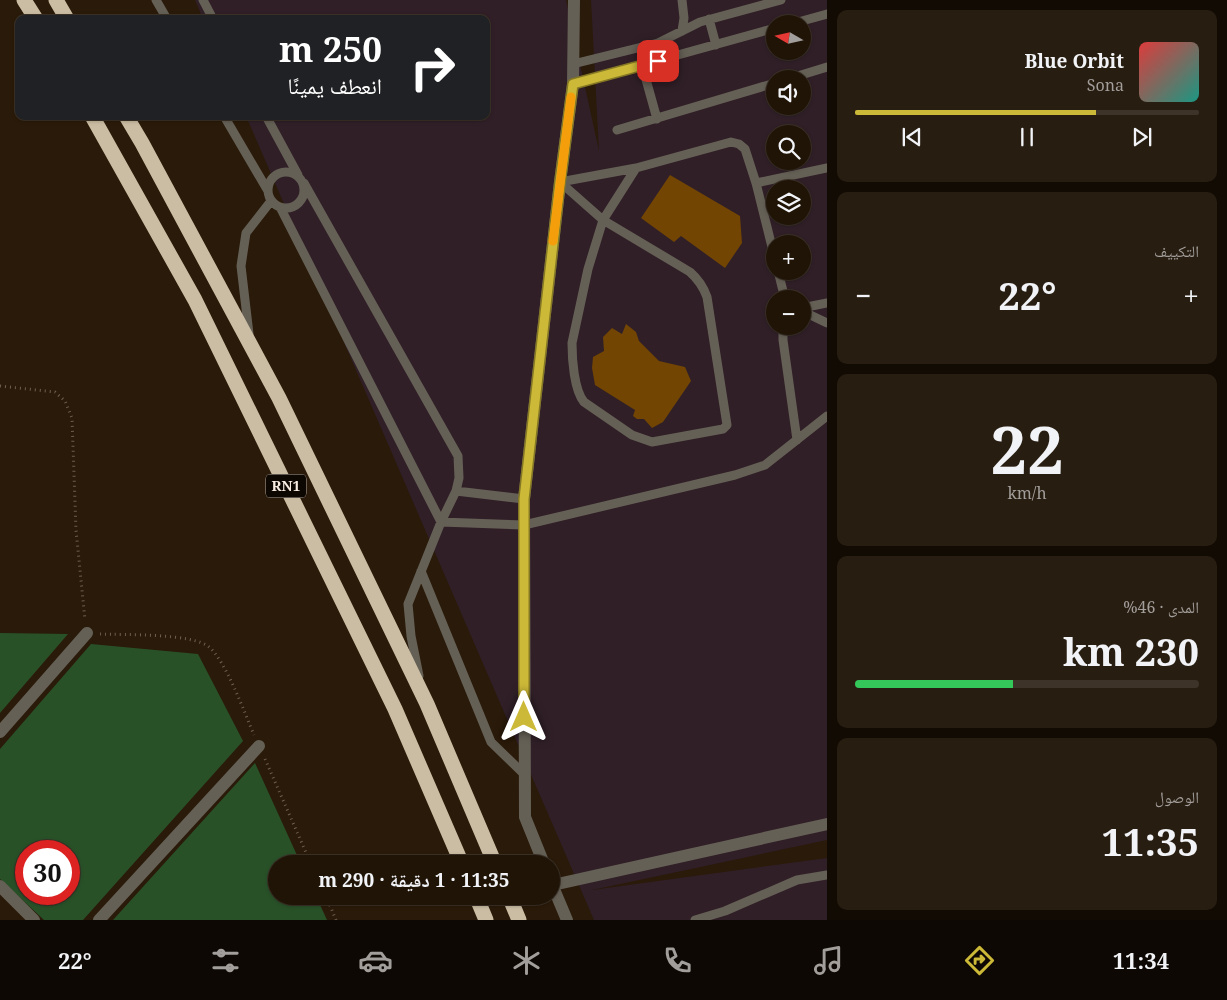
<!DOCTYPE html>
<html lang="ar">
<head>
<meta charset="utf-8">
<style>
	body { margin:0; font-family:"Noto Serif","Noto Naskh Arabic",serif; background:#281d11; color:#f1f3f6; direction:rtl; height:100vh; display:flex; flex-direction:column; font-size:19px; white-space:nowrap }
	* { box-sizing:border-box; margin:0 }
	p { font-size:16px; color:#a29e9b }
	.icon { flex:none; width:28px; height:28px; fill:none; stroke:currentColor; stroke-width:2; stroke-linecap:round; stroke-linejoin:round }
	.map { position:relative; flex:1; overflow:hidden; direction:ltr }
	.details { display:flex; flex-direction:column; gap:10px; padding:10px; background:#120b04; width:400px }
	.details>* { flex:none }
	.guide { position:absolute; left:15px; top:15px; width:475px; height:105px; border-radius:10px; box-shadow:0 1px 4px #0004,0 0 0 1px #3d3328; direction:rtl; background:#202124; color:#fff; overflow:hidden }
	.needle { width:32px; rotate:279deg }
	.fabs { position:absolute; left:766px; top:15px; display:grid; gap:10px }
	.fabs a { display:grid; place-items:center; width:45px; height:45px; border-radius:50%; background:#201407; box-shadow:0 1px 4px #0004,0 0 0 1px #3d3328; font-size:25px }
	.speed { position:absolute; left:15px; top:840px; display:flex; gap:10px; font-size:25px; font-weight:700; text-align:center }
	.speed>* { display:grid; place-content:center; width:65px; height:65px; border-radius:50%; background:#201407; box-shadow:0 1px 4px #0004,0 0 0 1px #3d3328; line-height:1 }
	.speed .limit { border:8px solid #d22; background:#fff; color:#111 }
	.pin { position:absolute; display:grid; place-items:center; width:42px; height:42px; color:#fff; margin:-21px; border-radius:10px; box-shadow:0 2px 8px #0006 }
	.me { position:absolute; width:55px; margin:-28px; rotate:0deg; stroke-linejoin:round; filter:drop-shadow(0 0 4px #0008) }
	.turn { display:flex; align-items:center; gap:18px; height:105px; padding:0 25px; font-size:22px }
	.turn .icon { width:65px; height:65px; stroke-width:2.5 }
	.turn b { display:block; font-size:35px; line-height:42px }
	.big { font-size:38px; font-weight:700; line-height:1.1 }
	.details .widget { flex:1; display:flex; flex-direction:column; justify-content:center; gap:8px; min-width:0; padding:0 18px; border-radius:10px; background:#281d11 }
	.details .dial { align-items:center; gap:0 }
	.dial b { font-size:65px; line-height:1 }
	.song { display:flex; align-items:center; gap:15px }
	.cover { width:60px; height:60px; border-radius:8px; background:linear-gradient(135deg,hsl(0 70% 55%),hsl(170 70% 35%)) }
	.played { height:5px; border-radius:2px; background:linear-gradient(90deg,#cdb938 70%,#3d3328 70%) }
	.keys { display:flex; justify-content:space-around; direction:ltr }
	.heat { display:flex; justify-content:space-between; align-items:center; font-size:28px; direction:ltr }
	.charge { height:8px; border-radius:4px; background:linear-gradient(90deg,#34c759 46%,#3d3328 0) }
	.trip { position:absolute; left:268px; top:855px; width:292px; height:50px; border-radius:25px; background:#201407; box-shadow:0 1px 4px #0004,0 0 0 1px #3d3328; font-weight:700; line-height:50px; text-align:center; direction:rtl }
	.menu { display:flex; height:80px; justify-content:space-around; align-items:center; background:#0d0803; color:#a29e9b }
	.menu .icon { width:35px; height:35px }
	.menu .selected { color:#cdb938 }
	.menu b { font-size:22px; color:#f1f3f6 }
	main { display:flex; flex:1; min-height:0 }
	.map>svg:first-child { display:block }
</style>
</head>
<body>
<main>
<section class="details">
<div class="widget">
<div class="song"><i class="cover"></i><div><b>Blue Orbit</b><p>Sona</p></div></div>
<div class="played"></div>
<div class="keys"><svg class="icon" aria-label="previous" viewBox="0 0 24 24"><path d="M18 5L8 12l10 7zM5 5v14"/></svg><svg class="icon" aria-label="pause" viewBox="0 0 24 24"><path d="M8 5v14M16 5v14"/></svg><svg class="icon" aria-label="next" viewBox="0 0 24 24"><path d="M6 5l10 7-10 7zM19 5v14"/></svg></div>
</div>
<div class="widget"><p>التكييف</p>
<div class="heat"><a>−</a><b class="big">22°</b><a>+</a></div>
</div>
<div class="widget dial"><b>22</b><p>km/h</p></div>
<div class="widget"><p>المدى · 46%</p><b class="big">230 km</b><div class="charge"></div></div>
<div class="widget"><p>الوصول</p><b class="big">11:35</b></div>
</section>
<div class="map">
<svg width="827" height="920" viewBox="0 0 827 920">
	<rect width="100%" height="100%" fill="#2a1a09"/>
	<!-- industrial -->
	<path fill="#301f27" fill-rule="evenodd" d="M195,0H566L599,151L591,0H827V840L592,890L827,858V920H594L246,116H486V19H203ZM775,24H802V51H775ZM775,79H802V106H775ZM775,134H802V161H775ZM775,189H802V216H775ZM775,244H802V271H775ZM775,299H802V326H775Z"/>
	<!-- green -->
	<path fill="#295128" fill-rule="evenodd" d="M0,633L68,634L0,713Z
		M91,644L198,654L243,741L83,920H44L0,879V749ZM26,851H69V894H26Z
		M255,763L301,864H276V896H316L327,920H113Z"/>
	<!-- building -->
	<path fill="#724503" d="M670,175L740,216L742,243L725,268L681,236L674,242L641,218Z
		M626,324L636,332L639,341L659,361L685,367L691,381L663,422L652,428L644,419H637L633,416L635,410L595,385L592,368L593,357L604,351L603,337L612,328L622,334Z"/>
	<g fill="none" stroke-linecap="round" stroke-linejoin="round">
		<!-- path -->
		<path stroke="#6e6051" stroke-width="3" stroke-dasharray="1 4" stroke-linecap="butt" d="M0,386L55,392L65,401L72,418L76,530L85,620
			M100,634C123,635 193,633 209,647C226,661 245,714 254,735
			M265,759L311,864
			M326,896L336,920"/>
		<!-- lane -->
		<path stroke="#656056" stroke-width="9" d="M156,0L167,19
			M203,0L213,19
			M682,0L684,18L682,31
			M709,19L716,45
			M791,24L827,14
			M573,64L658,43L700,22L781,0
			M642,65L657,119
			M788,79L827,67
			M573,84L775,28
			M224,116L268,191
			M266,116L298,175
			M617,130L775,83
			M268 190a18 18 0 1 1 36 0a18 18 0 1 1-36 0Z
			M560,182L603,220L690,272C698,279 703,286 707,297L727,425L723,429L652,442L632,435L584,402C574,390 572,359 572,343L588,269L603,220L636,168
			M560,182L636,168L731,142L739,144L745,149L756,183L775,259
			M304,183L458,456L459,478L456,491L441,522L408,604L411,636L419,676
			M756,183L827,168
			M280,207L441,522L524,525L735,475L765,465L827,416
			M778,271L785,299
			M802,308L827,303
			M802,311L827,323
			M783,326V340L797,440
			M249,334L241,266L246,233L271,201
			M456,491L524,499
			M421,571L491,742L524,774
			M695,920L725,911L797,880L827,875"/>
		<!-- street -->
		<path stroke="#656056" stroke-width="12" d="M0,732L87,633
			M544,864L525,817L524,499L560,182L573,84L574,0
			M551,882L567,920
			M553,885L827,824
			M0,886L34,920
			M99,920L259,746"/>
		<!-- highway -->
		<path stroke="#cbbda3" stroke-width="15" d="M24,0L36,19
			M56,0L67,19
			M92,116L195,300L395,709L462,864
			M126,116L142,143L279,398L427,704L495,864
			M476,896L486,920
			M509,896L519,920"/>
	</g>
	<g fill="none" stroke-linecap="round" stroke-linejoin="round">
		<defs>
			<path id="route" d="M524,717V499L560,182L573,84L658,61"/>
		</defs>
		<!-- route casing -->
		<use href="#route" stroke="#857824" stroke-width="12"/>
		<!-- route -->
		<use href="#route" stroke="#cdb938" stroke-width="9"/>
		<!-- slow -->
		<path stroke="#f59e0b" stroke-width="9" d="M553,241L571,97"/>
	</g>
	<g text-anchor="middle" stroke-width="5" stroke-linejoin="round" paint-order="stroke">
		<!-- shield labels -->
		<rect fill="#0d0702" stroke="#b2a89f" stroke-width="1" x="266" y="474.5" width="40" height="23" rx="4"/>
		<g font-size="14" font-weight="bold" fill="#f9ede2">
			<text x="286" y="491">RN1</text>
		</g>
	</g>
</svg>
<div class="fabs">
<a><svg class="needle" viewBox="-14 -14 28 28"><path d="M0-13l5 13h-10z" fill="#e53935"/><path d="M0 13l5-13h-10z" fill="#a29e9b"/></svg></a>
<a><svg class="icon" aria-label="sound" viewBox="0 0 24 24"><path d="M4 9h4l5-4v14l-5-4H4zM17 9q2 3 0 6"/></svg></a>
<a><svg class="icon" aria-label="search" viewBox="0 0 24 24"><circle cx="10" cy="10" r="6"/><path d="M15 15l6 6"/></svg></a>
<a><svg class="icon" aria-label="layers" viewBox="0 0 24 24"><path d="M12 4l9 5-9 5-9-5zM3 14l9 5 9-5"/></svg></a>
<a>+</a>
<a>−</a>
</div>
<div class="speed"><div class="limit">30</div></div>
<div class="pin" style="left:658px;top:61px;background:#d93025"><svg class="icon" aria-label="arrive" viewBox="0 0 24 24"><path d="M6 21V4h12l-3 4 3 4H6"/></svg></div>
<svg class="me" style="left:524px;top:717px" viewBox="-20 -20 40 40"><path d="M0-17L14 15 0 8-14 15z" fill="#cdb938" stroke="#fff" stroke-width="4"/></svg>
<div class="trip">11:35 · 1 دقيقة · 290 m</div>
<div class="guide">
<div class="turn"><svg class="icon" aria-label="right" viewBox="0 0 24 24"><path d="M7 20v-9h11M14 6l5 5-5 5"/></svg><div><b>250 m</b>انعطف يمينًا</div></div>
</div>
</div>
</main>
<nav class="menu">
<b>11:34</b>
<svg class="icon selected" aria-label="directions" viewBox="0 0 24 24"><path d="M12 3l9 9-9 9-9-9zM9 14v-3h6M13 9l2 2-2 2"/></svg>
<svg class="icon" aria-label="music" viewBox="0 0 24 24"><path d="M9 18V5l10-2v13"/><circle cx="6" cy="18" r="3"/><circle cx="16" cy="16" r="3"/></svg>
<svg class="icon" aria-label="phone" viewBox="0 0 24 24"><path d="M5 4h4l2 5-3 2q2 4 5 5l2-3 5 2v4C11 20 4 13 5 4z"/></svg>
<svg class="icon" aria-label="climate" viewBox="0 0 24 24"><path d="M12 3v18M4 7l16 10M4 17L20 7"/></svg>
<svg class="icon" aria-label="car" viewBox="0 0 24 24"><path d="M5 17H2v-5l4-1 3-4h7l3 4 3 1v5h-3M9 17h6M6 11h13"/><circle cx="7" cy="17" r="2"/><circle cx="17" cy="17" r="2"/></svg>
<svg class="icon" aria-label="filters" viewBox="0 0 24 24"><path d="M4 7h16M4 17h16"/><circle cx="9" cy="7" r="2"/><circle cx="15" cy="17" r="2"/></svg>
<b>22°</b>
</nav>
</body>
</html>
